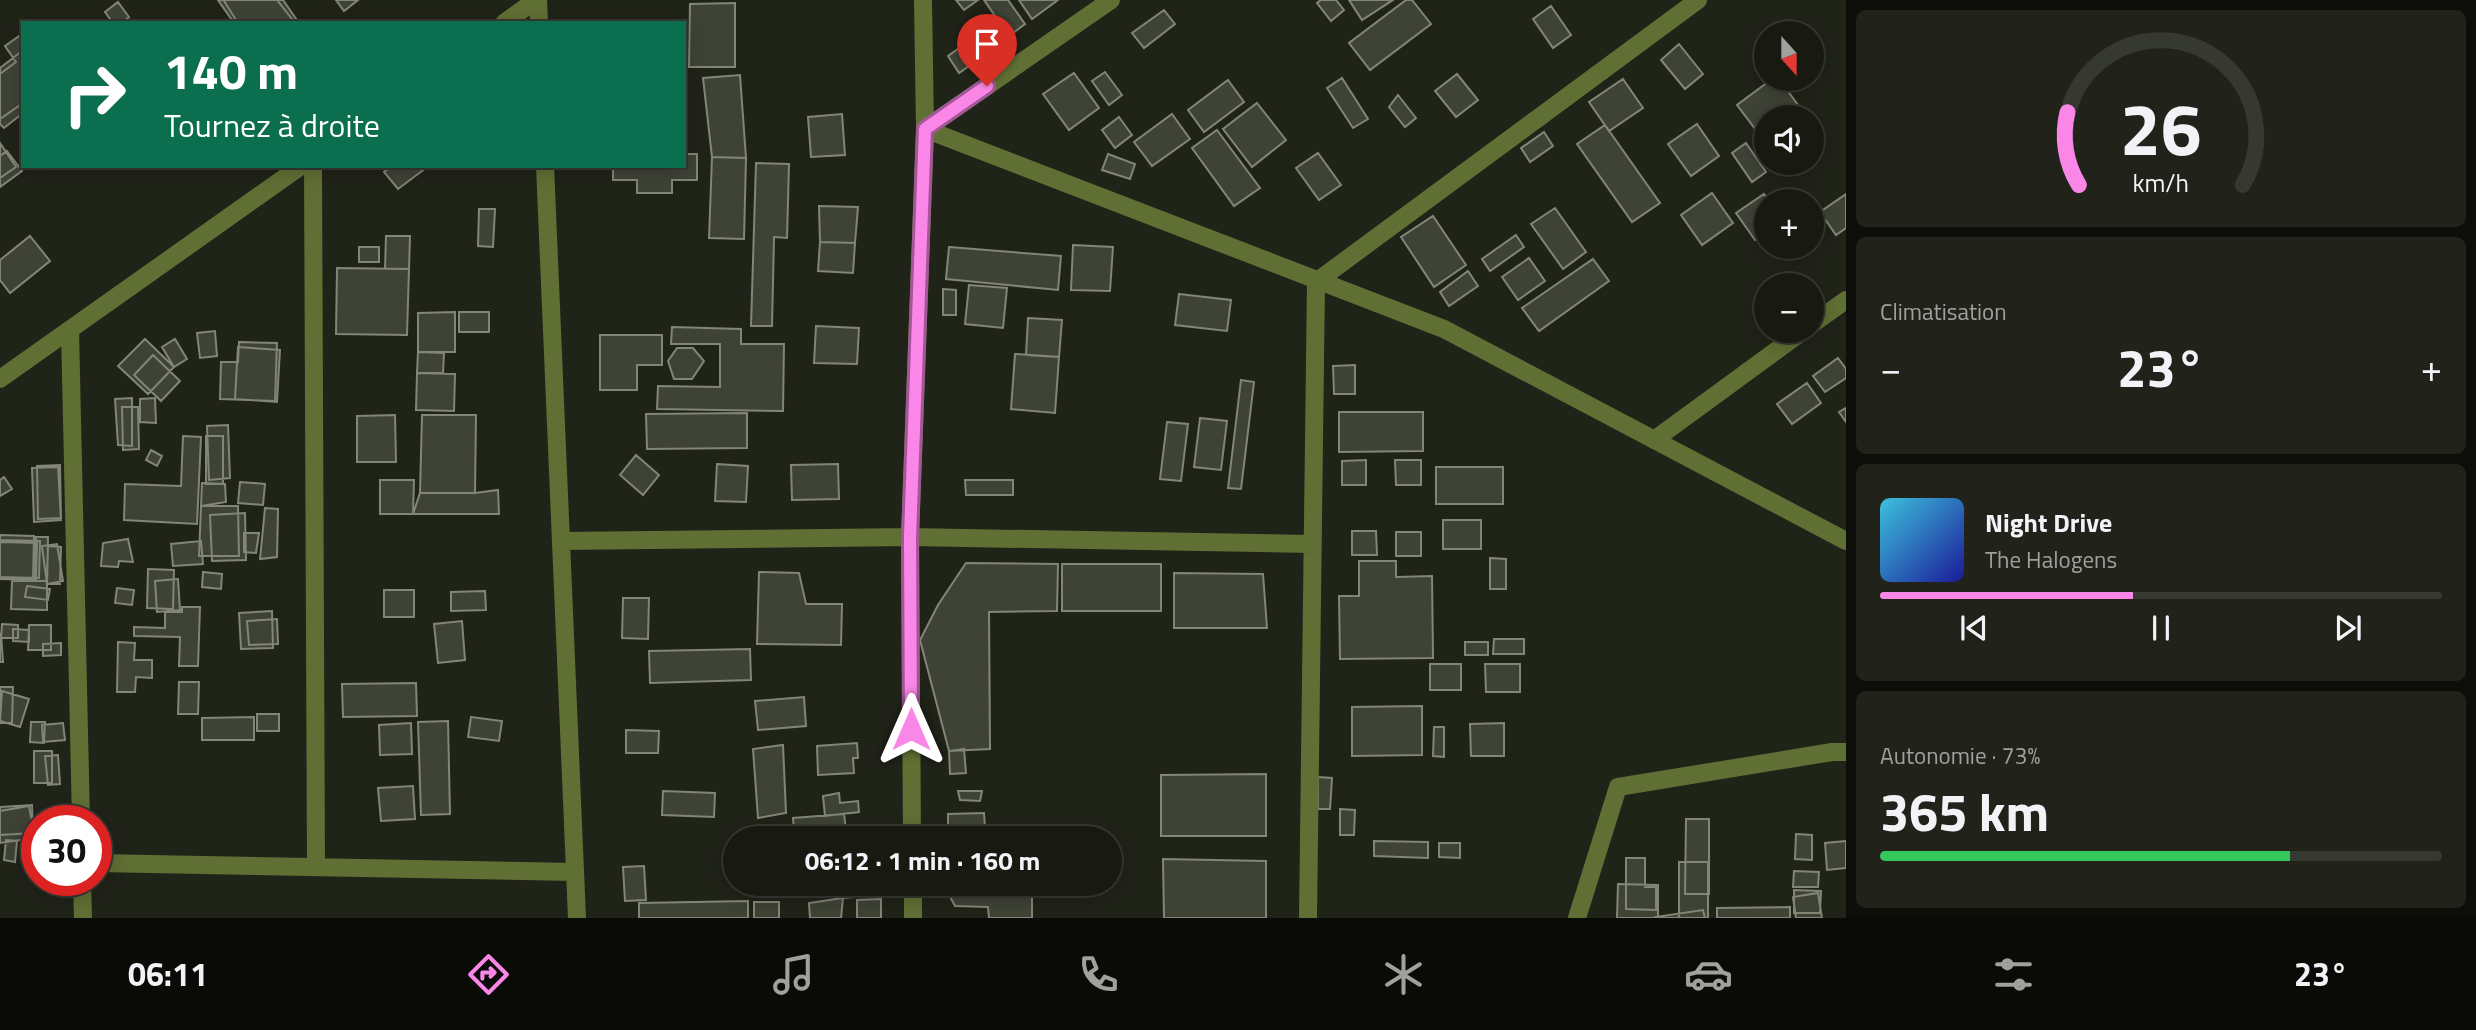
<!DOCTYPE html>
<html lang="fr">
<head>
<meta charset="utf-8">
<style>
	body { margin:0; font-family:"Titillium Web",sans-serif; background:#21231b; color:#f1f3f6; height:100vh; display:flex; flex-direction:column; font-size:26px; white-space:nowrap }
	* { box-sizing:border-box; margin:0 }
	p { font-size:23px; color:#9fa19f }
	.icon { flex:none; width:38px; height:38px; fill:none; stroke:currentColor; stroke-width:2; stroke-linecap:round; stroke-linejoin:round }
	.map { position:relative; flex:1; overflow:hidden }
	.details { display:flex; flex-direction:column; gap:10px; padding:10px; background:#0d0e0a; width:630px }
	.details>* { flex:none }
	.top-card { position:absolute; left:21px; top:21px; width:665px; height:147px; border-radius:0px; box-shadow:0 4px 18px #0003,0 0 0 2px #363832; background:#0b6e4f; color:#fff; overflow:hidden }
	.needle { width:46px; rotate:159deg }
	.buttons { position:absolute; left:1754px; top:21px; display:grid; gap:14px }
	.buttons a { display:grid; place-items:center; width:70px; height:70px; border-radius:50%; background:#181a12; box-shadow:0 4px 18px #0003,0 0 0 2px #363832; font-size:35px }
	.speed { position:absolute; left:21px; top:805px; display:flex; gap:14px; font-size:35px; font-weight:700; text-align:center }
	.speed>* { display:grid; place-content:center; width:91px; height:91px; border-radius:50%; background:#181a12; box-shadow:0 4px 18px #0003,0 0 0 2px #363832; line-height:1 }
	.speed .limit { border:10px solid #d22; background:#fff; color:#111 }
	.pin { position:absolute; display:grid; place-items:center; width:60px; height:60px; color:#fff; margin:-72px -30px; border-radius:50% 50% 50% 0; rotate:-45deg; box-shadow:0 0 7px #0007 }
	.pin .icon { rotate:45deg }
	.me { position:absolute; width:77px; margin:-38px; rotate:0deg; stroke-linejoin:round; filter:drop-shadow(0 0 5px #0008) }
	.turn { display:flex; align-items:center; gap:24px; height:147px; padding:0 28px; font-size:32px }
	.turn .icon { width:91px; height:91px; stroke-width:2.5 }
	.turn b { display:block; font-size:49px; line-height:60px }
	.big { font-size:52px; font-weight:700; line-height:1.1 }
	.details .card { flex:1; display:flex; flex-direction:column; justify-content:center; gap:10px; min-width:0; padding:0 24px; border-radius:10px; background:#21231b }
	.details .dial { align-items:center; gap:0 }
	.dial svg { height:182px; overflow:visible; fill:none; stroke:#363832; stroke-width:7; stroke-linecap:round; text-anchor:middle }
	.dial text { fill:#f1f3f6; stroke:none }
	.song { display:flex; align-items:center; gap:21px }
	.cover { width:84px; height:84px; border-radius:10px; background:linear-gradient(135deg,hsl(190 70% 55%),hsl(240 70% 35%)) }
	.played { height:7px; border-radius:4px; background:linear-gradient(90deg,#fa87e8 45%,#363832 45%) }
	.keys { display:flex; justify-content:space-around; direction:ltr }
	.heat { display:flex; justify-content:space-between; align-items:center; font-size:38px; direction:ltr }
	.charge { height:10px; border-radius:5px; background:linear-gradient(90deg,#34c759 73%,#363832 0) }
	.trip { position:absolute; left:723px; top:826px; width:399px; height:70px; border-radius:35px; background:#181a12; box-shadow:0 4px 18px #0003,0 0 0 2px #363832; font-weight:700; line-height:70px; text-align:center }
	.menu { display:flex; height:112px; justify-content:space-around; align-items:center; background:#0a0a07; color:#9fa19f }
	.menu .icon { width:49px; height:49px }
	.menu .current { color:#fa87e8 }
	.menu b { font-size:32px; color:#f1f3f6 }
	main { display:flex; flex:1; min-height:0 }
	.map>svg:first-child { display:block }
</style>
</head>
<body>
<main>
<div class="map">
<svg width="1846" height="918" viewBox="0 0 1846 918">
	<rect width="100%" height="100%" fill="#202318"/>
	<!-- building -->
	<path fill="#3f4336" stroke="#818677" stroke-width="2" d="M218,0H283L299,23H234Z
		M226,0H277L295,23H238L224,1Z
		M336,0H358L344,11Z
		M956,0H978L964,10Z
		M984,0H1008L1025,24L1009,36Z
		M1019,0H1058L1032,19Z
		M1321,0H1336L1344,10L1331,21L1317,3Z
		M1349,0H1393L1362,20Z
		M1406,0H1412L1431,24L1370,70L1349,43Z
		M118,2L129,17L122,23H113L105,12Z
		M735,3V67H689L690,4Z
		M1551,6L1571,35L1553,48L1533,19Z
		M1164,10L1175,24L1144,48L1132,33Z
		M987,28L999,45L959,73L948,56Z
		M22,34L23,103L0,119V74L16,62L5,46Z
		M1679,44L1703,74L1685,89L1661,60Z
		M22,51L23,113L4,128L0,124V68Z
		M1105,72L1122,95L1109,105L1092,81Z
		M1074,73L1099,108L1069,130L1043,94Z
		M1457,74L1478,100L1456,117L1435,91Z
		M740,75L746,158L712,157L703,78Z
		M1342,78L1368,119L1353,128L1327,88Z
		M1623,79L1643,108L1609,131L1589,102Z
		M1772,79H1779L1798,105L1782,117H1766V129L1759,134L1737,105Z
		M1228,80L1244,102L1204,132L1188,110Z
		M1398,95L1416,118L1405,127L1389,107Z
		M1257,103L1286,140L1252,167L1223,129Z
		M842,114L845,155L811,157L808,117Z
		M1172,114L1190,139L1152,166L1134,142Z
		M1119,117L1132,135L1115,148L1102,130Z
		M1697,124L1719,156L1691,176L1668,144Z
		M1605,125L1660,203L1632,222L1577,144Z
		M1217,130L1260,188L1234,206L1192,148Z
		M1544,132L1553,146L1530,162L1521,148Z
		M0,143L16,167L0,178Z
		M1746,143L1766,172L1752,182L1732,153Z
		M7,151L22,171L0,187V156Z
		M1318,153L1341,185L1319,200L1296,168Z
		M684,154H697V180H672V193H637V180H613V166H684Z
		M1108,154L1135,164L1130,179L1102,170Z
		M712,157L746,158L744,239L709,238Z
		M756,163L789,164L787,238L774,237L772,326H751Z
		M392,166H425L426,168L398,189L384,172Z
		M1712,193L1733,223L1702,245L1681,215Z
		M1764,194L1769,201H1766V233L1755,240L1736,213Z
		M1846,194V228L1836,235L1820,212Z
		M819,206L858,207L855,243L820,242Z
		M1555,208L1586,252L1563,269L1531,224Z
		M479,209H495L493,247L478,246Z
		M1433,216L1466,265L1434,287L1401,237Z
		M1516,235L1524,247L1490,271L1482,259Z
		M30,236L50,261L10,293L0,280V260Z
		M386,236H410L409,269H385Z
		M820,242L855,243L853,273L818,271Z
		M1073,245L1113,247L1110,291L1071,290Z
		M359,247H379V262H359Z
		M949,247L1061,256L1058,290L946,279Z
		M1529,258L1545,281L1518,300L1502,277Z
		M1593,259L1609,281L1539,331L1522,308Z
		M337,268L409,269L407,335L336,334Z
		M1468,271L1478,286L1449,306L1440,292Z
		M969,285L1007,288L1003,328L965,324Z
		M943,289L956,290V315H943Z
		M1179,294L1231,300L1227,331L1175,325Z
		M455,312V352H418V313Z
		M459,312H489V332H459Z
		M1028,318L1062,320L1059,357L1026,355Z
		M816,326L859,328L857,364L814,363Z
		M672,327L741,329V344H784L783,411L657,409L658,386L720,387V344H671Z
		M215,331L217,356L200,358L197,333Z
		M600,335H662V365H637V390H600Z
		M145,339L174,367L148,394L118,366Z
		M175,339L187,359L174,367L162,347Z
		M239,342L277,343L275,401L220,399L221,362H238Z
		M238,347L280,350L277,402L235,399Z
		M677,348H693L704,361L692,379H674L668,361Z
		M418,352L444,353L443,373H417Z
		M1015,354L1059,357L1055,413L1011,409Z
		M153,355L180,381L161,401L134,375Z
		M1838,358L1846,369V378L1825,392L1813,376Z
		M1355,365V394H1334L1333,366Z
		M417,373L455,374L454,411L416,410Z
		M1241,380L1254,382L1241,489L1228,488Z
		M1807,383L1821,403L1792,424L1777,404Z
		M132,398V446L118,445L115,399Z
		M155,398L156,423L140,422V399Z
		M122,407H138L139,449L123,450Z
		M1846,408V422L1839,412Z
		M1339,412H1423V451L1339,452Z
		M747,413V448L647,449L646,414Z
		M395,415L396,462H357V416Z
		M422,415H476L475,493H420Z
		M1200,418L1227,421L1221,470L1194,467Z
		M1167,422L1188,424L1181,481L1160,479Z
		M228,425L230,478L209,480L207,426Z
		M183,436L201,437L197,524L124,520L125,484L181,486Z
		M206,436H223V484H206Z
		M151,450L162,456L157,466L146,460Z
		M636,455L659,475L643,495L620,475Z
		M1366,460V485H1342V461Z
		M1395,460H1421V485H1396Z
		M717,464L748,466L746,502L715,501Z
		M838,464L839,499L792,500L791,465Z
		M60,465L61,518L38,519L37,466Z
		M58,467L61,520L34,522L32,468Z
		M1436,467H1503V504H1436Z
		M4,477L12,489L0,496V480Z
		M380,480H414L413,514H380Z
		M965,480H1013V495H966Z
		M240,482L265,484L263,505L238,503Z
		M202,483L225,484L226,502L201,506Z
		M498,490L499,514H413L420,493H475Z
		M201,506H238L239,556H199Z
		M265,508L278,509L277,557L260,559Z
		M245,513L246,560L212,561L210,515Z
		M1443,520H1481V549H1443Z
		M1352,531H1376L1377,555H1352Z
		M1396,532H1421V556H1396Z
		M244,533H259L256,553L244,552Z
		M0,535L34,536L33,579L0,578Z
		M36,537H48L47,581H35Z
		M128,539L133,562L119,561L118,567L101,566L103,543Z
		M0,540L40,541L39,578L0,577Z
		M201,541L203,564L173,566L171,544Z
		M0,542L37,543L36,580L0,579Z
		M57,544L63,581L47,584L42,546Z
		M48,546L61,547L60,584H47Z
		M1490,558L1506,559V589H1490Z
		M1359,561H1396V577L1432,576L1433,658L1340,659L1339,596H1359Z
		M966,563L1058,564L1057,611L989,612L990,749L949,751L920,640L938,605Z
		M1062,564H1161V611H1062Z
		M148,569L174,570L173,609L147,608Z
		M203,572L222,574L221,589L202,587Z
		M759,572L799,573L806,604H842L841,645L757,644Z
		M1174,573L1263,574L1267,628H1174Z
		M178,579L180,610L157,612L155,581Z
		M12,581H47V610L11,609Z
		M27,586L50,589L48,600L25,597Z
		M117,588L134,590L132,605L115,603Z
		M384,590H414V617H384Z
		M485,591L486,610L451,611V592Z
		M623,598H649L648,639L622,638Z
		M182,607H200L198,666H179L180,637L134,636V627L165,628V612H182Z
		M272,611L273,648L241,649L239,613Z
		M277,619L278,644L249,645L247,621Z
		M462,621L465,660L438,663L434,624Z
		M2,624L18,625V638H1Z
		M29,625H51V650H28Z
		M13,629L29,630V642L13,641Z
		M0,634H1L3,662H0Z
		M1494,639H1524V654H1493Z
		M118,642L135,643L134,660H152V678L136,677L135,692H117Z
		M1465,642H1488V655H1465Z
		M61,643V655L43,656V644Z
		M750,649L751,680L650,683L649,651Z
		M1430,664H1461V690H1430Z
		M1485,664H1520V692H1486Z
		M179,682H199L198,714H178Z
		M416,683L417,716L343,717L342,684Z
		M0,687H13L12,723H0Z
		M2,691L29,699L20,727L0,721Z
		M804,697L806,726L758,730L755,701Z
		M1422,706V755L1352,756V707Z
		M257,714H279V731H257Z
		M254,717V740H202V718Z
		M471,717L502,721L499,741L468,737Z
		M448,721L450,814L421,815L418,722Z
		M31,722H45L44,743L30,742Z
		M63,723L65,740L43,742L42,725Z
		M411,723L412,754L380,755L379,725Z
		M1504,723V756H1471L1470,724Z
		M1434,727H1444V757L1433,756Z
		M626,730L659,731L658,753H626Z
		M857,743L858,758H853L854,773L818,775L817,746Z
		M783,745L786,813L758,818L753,749Z
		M964,749L966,773L950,774L949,751Z
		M34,751H52V783H34Z
		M58,755L60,784L48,785L45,756Z
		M1266,774V836H1161V775Z
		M1318,777L1332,778L1330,809H1318Z
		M413,786L415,819L381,821L378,788Z
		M663,791L715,793L714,817L662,815Z
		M958,791H982L980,801L960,800Z
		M839,793L840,803L858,801L859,812L825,816L823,796Z
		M32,805L33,833L0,835V807Z
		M29,806L35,838L0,843V811Z
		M1340,809L1355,810L1354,835H1340Z
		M984,813L985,828L948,829V814Z
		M844,814L846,829L794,833L793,818Z
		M1686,819H1709V894H1685Z
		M1796,834L1812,835V860L1795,859Z
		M6,840L17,841L15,862L4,860Z
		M1374,841L1428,842V858L1374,856Z
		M1846,841V868L1827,870L1825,843Z
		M1439,843H1460V858L1439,857Z
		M1626,858H1645V887H1656V910L1626,909Z
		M1163,859L1266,861V918H1164Z
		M1679,862H1708V918H1679Z
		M644,866L646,900L625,901L623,867Z
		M1794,871L1819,872L1818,887H1793Z
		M842,884H878L879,895L843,898Z
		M943,884H1032V918H989L988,907L955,906Z
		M1618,884L1658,885V918H1617Z
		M1794,890L1821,891L1820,913H1794Z
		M1818,893L1822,918H1796L1793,897Z
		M843,898L841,918H810L809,903Z
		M881,899V918H857V900Z
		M748,901V918H639V903Z
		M754,902H779V918H754Z
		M1790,907V918H1717V908Z
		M1703,910L1705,918H1655V917Z"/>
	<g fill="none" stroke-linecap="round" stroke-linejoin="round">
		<!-- minor -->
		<path stroke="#606f34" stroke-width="18" d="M538,0L539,23
			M923,0L925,129L1444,329L1846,541
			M504,23L536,0
			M313,166L316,866
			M545,166L577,918
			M1811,325L1846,300
			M70,330L81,821
			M0,379L301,166
			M1654,440L1803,331
			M561,541L910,537L1312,544
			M912,838L910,537L925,129L1111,0
			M96,863L575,872
			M82,880L83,918
			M913,884V918
			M1308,918L1316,282L1698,0
			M1577,918L1618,787L1832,752H1846"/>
	</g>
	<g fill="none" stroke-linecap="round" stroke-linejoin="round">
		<defs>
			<path id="route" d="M911,729L910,537L925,129L987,86"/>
		</defs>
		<!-- route casing -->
		<use href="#route" stroke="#a25897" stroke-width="18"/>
		<!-- route -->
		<use href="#route" stroke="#fa87e8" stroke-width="12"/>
	</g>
</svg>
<div class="buttons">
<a><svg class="needle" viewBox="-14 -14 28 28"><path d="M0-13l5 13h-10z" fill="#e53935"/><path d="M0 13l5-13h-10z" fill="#9fa19f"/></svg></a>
<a><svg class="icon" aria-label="sound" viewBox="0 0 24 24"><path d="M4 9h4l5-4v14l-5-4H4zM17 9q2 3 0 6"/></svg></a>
<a>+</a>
<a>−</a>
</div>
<div class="speed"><div class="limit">30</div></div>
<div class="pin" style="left:987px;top:86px;background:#d93025"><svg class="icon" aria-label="arrive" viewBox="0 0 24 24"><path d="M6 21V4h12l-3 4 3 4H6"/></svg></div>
<svg class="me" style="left:911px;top:729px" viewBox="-20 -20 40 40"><path d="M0-17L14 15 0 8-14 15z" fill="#fa87e8" stroke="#fff" stroke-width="4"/></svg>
<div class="trip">06:12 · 1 min · 160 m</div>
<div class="top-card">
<div class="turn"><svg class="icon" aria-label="right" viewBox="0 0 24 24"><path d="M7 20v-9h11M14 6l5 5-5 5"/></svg><div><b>140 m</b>Tournez à droite</div></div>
</div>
</div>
<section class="details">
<div class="card dial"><svg viewBox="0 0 100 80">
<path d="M14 69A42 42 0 1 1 86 69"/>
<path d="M14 69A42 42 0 0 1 9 37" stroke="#fa87e8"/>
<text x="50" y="56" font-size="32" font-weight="700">26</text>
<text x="50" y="72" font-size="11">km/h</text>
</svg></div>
<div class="card"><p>Climatisation</p>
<div class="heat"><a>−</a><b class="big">23°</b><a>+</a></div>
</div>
<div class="card">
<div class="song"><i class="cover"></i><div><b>Night Drive</b><p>The Halogens</p></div></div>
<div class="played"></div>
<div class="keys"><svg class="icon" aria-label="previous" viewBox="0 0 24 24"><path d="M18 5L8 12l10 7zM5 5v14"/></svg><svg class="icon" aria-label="pause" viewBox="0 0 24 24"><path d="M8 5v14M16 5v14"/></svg><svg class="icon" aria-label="next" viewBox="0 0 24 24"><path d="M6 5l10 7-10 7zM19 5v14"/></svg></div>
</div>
<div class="card"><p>Autonomie · 73%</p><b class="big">365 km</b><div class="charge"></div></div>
</section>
</main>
<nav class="menu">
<b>06:11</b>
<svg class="icon current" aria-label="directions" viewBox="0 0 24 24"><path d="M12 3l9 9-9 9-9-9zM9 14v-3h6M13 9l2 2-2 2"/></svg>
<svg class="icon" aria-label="music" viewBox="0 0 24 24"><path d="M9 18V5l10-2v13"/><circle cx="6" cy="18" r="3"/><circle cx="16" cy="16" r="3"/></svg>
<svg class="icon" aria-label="phone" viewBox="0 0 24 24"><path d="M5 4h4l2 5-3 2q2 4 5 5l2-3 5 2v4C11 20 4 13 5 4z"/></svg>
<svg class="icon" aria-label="climate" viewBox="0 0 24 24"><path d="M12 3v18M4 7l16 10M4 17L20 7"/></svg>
<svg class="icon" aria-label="car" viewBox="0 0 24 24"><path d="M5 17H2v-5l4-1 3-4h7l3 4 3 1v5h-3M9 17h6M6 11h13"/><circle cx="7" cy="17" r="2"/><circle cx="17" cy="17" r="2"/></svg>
<svg class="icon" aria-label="filters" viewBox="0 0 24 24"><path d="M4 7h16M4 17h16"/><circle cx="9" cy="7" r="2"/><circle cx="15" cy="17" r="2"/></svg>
<b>23°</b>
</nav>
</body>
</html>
